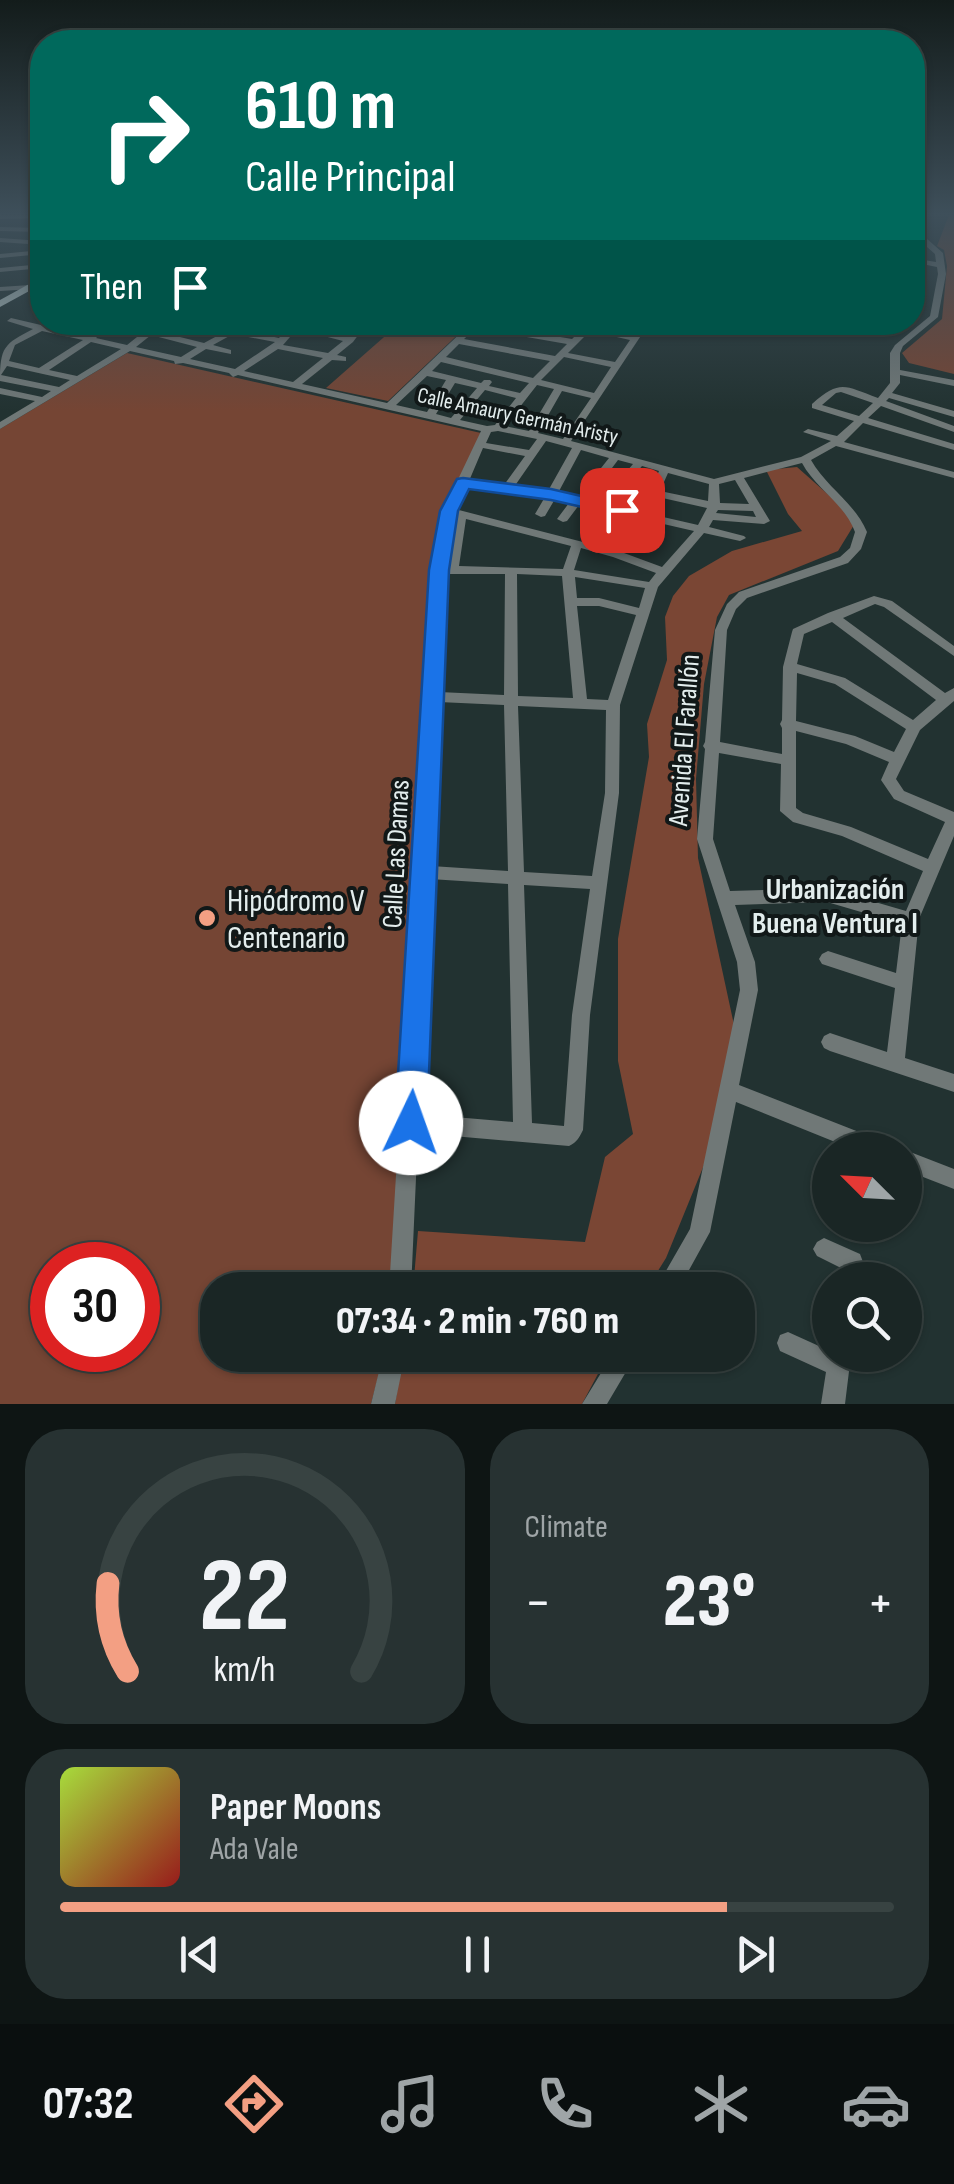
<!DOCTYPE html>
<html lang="en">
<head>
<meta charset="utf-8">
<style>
	body { margin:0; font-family:"Sofia Sans Condensed",sans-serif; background:#273232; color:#f1f3f6; height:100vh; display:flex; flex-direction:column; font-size:38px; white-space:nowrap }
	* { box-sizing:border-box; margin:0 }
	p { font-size:32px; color:#9fa5a7 }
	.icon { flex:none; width:55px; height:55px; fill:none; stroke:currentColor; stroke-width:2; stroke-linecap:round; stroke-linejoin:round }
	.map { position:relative; height:1404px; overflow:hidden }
	.sheet { display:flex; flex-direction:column; gap:25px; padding:25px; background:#0e1514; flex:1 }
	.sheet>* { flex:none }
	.hud { position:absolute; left:30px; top:30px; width:895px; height:305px; border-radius:40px; box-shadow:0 2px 8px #0004,0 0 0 2px #384342; background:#00695c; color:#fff; overflow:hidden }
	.needle { width:65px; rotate:294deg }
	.controls { position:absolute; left:812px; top:1132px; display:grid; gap:20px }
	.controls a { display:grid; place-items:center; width:110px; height:110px; border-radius:50%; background:#1a2625; box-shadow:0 2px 8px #0004,0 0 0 2px #384342; font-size:50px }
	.speed { position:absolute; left:30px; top:1242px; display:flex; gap:20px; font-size:50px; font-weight:700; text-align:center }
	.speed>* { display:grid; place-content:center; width:130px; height:130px; border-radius:50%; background:#1a2625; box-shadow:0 2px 8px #0004,0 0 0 2px #384342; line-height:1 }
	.speed .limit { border:15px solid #d22; background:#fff; color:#111 }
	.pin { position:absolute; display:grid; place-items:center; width:85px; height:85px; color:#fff; margin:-42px; border-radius:20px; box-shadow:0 5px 15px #0006 }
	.me { position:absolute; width:110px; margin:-55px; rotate:3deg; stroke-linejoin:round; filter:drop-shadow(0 0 8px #0008) }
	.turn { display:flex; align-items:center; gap:35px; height:210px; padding:0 50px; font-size:45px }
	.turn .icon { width:130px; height:130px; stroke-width:2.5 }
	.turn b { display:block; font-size:70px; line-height:85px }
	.then { display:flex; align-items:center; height:95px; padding:0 50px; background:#0003; gap:20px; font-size:38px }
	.big { font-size:75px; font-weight:800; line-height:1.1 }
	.sheet .widget { flex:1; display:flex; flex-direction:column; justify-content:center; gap:15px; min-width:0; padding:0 35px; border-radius:40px; background:#273232 }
	.sheet .dial { align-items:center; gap:0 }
	.dial svg { height:260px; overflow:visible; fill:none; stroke:#384342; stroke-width:7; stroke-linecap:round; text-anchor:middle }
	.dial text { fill:#f1f3f6; stroke:none }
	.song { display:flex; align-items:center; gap:30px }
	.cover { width:120px; height:120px; border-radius:15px; background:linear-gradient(135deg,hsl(80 70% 55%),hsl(0 70% 35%)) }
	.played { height:10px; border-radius:5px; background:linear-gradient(90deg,#f39f83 80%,#384342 80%) }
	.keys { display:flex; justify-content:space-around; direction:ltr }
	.heat { display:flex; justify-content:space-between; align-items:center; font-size:55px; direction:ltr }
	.sheet .tiles { flex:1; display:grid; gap:25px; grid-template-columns:1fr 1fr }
	.widget:last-child { grid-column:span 2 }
	.trip { position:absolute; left:200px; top:1272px; width:555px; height:100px; border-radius:40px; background:#1a2625; box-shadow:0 2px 8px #0004,0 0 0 2px #384342; font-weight:800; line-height:100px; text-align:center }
	.tabs { display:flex; height:160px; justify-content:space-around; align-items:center; background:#0a0f0f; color:#9fa5a7 }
	.tabs .icon { width:70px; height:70px }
	.tabs .active { color:#f39f83 }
	.tabs b { font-size:45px; color:#f1f3f6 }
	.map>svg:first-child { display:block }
</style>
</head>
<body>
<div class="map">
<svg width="954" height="1404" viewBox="0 0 954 1404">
	<rect width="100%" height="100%" fill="#223231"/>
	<!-- green -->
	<path fill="#754534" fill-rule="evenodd" d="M949,215H954V374L909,363L902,353L942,319L947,266L944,250L937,246Z
		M400,323H470L388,401L326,388Z
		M127,353L481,433L446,514L392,1290H218V1355H384L371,1404H0V429ZM52,1265H138V1350H52Z"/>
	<!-- forest -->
	<path fill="#7a4634" d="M797,467L857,520L838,551L729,595L717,617L704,684L696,779L698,858L739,1048L726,1111L666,1258L646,1290H413L418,1231L585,1242L605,1157L633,1134L618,1061V939L649,757L647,724L667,660L665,617L673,596L689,576L732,551L802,531L788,514L766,470Z
		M403,1355H608L582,1404H395Z"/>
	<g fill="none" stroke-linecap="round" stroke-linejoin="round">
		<!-- minor -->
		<path fill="#707877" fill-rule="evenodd" d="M0,215H42V218L0,219Z
			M917,215H925L926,238L943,253L946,274L938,317L903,346L900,353V370L954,380V386L900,375V383L892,393L954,411V417L889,398L886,401L954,426V432L881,406L868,418L954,444V450L863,423L844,442L954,472V478L836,446L811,460C826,487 855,503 867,532L861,549L848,563L747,598L736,609L727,630L720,742L782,754V728L780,724L782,720L783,667L792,632L793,629L828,613L874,596L892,601L954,646V656L884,607L875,604L843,618L945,693L954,688V701L920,730L896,779L904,791L954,812V836L919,919L905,1058L954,1074V1092L830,1051L824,1048L821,1042L824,1036L830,1033L887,1052L895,988L822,964L819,959L822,954L828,951L896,973L902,924L827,902L735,905L755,962L758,990L739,1085L887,1143L890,1150H855L736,1102L710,1232L678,1290H655L690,1229L740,990L737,962L697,839L705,749L703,746L705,742L715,630L727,604L739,592L840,557L850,548L855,532C845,504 816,489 802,463L744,478L770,521L764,524L713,520L709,527L744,536L746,538L740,541L704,533L658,587L620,705L619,793L590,1015L583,1130C579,1138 577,1142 569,1146L418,1133L411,1290H389L433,570L443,511L481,431L238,375L233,377L229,373L183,363L175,364L174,361L130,351L0,429V422L35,401L0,394V388L42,397L51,391L0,381C0,347 4,344 33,329L7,321L11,318L88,336L102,322H121L148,329L157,322H167L156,331L204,343L217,336L173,322H189L224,332L240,322H251L240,330L279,338L292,322H303L301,325L348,337L359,322H368L353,342L337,355L346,357V361L332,360L302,384L387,403L472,322L572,339L582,329L556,322H574L633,335L641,322H650L571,441L714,479L801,457L831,441L803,432L808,429L837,436L854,421L812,408V404C841,379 844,386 878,398L890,383V353L895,345L930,316L938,274L937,267L912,262V258L936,262L935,254L918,239ZM110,325L142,333L127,345L96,338ZM476,328L567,344L555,356L464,339ZM297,329L343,341L328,353L283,345ZM42,331L83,340L39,368L9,361L15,345ZM590,331L630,340L615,362L568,353ZM233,334L275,342L235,369L190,359L206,349L231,354V350L213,345ZM151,335L197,347L181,357L136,347ZM91,342L121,349L77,376L49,370ZM459,344L550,361L533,378L446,357ZM278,349L323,358L293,382L244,371ZM564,357L611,367L594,393L541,380ZM441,362L529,383L520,393L489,386L492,382L490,380H484L481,383L432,371ZM7,366L70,380L59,387L1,375ZM427,376L446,380L427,412L396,405ZM455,383L477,388L451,418L436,414ZM537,385L554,389L529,431L505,426ZM485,390L516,398L495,425L487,426L460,420ZM562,391L591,398L563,439L538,433ZM841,392L873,403L859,416L822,405L836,393ZM498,431L532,438L537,439L529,450L486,443L491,432ZM546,441L572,448L548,491L514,487ZM483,448L525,456L504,485L469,481ZM581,450L609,458L578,497L558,493ZM618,460L633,464L600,503L588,500ZM642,466L659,471L640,512L610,505ZM668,473L709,484L708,501L660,491ZM735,480L749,504L720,503L719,484ZM466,487L545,497L535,514L541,517L545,516L555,499L569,503L557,519L563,522L567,521L579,505L595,508L583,523L589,526L593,525L605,511L636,518L614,550L455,509ZM658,497L707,508L698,525L650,514ZM718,510L753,511L756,517L716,513ZM454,516L448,566H446ZM466,519L571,546L563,569L459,566ZM646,520L694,531L662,567L624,553ZM581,548L613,557L656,573L649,582L574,570ZM445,574H505L504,695L439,692ZM517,574L562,576L573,698L518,696ZM575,577L645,588L639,608L599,598H577ZM577,606H599L636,615L608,700L587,699ZM832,622L936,700L913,720L845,678L797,664L804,634ZM797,673L835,684L906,729L894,752L855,736L796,721ZM439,702L504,705L508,871L431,866ZM518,706L606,710L605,793L592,876L524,872ZM796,731L846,744L889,762L881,780L894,799L945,822L928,859L851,827L803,813L796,808ZM719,753L781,764L780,811L793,822L842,836L923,871L906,911L827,888L730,891L713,839ZM430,879L508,884L513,1122L419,1114ZM524,885L590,889L572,1015L564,1126L532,1123Z
			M0,227L42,228V232L0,231Z
			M0,238L42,241V245L0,242Z
			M42,250V254L0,258V254Z
			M42,264V268L0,272V268Z
			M30,285H33V289L0,291V287Z
			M905,1150L954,1169V1189L905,1170Z
			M824,1238L860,1254L863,1262L861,1280H839L841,1268L817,1256L813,1249L817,1242Z
			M788,1332L830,1351V1355H851L845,1404H821L826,1372L780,1351L777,1343L780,1335Z
			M383,1355H405L395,1404H371Z
			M612,1355H636L607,1404H582Z"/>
		<!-- major -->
		<path fill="#b1c1c0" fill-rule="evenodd" d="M42,277V284L0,307V300Z"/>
	</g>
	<!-- sky -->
	<linearGradient id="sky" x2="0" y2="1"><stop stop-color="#131c1b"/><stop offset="0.52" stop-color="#3e4f5a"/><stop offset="1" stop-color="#3e4f5a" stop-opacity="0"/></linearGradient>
	<rect width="954" height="411" fill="url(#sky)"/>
	<!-- route -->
	<path fill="#1a73e8" stroke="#114b97" stroke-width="2.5" d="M463,478L551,489L629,507L632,510L622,516L551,500L469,489L458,511L449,570L427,1123L422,1134L411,1139L399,1134L395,1123L429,570L440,511L457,479Z"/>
	<!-- markers -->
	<circle fill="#f39f83" stroke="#111818" stroke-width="4" cx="207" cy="918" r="10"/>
	<g text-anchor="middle" stroke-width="8" stroke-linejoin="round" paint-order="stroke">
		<!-- far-street labels -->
		<g font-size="22" fill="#e3eded" stroke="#111818">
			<text transform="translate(518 415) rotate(12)" y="8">Calle Amaury Germán Aristy</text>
		</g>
		<!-- street labels -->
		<g font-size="28" fill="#e3eded" stroke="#111818">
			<text transform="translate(683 740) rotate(-86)" y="10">Avenida El Farallón</text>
			<text transform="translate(395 854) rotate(-87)" y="10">Calle Las Damas</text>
		</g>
		<!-- neighbourhood labels -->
		<g font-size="30" font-weight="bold" fill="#e3eded" stroke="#111818">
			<text x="835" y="899">Urbanización<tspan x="835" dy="34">Buena Ventura I</tspan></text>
		</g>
		<!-- near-poi labels -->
		<g font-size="32" fill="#e3eded" stroke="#111818" text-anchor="start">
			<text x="227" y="911">Hipódromo V<tspan x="227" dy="37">Centenario</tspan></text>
		</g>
	</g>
</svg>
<div class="controls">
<a><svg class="needle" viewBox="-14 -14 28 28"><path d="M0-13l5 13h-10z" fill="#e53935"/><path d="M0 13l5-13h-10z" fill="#9fa5a7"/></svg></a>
<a><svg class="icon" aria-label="search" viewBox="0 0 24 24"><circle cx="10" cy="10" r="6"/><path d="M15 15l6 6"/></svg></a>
</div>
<div class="speed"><div class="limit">30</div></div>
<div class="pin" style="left:622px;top:510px;background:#d93025"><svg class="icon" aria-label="arrive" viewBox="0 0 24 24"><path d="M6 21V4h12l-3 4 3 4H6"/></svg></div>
<svg class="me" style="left:411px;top:1123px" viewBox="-20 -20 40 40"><circle r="19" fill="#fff"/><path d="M0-13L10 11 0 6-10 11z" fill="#1a73e8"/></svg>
<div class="trip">07:34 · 2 min · 760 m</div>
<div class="hud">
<div class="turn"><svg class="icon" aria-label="right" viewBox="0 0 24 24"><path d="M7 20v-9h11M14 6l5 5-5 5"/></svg><div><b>610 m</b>Calle Principal</div></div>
<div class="then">Then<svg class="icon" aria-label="arrive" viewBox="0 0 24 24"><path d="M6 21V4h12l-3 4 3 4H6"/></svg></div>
</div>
</div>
<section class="sheet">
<div class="tiles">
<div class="widget dial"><svg viewBox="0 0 100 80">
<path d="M14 69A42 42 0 1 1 86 69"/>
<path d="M14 69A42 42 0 0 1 8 42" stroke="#f39f83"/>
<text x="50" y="56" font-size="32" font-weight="700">22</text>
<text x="50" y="72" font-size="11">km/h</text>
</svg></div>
<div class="widget"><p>Climate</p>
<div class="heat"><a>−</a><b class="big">23°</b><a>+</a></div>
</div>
<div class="widget">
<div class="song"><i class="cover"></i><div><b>Paper Moons</b><p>Ada Vale</p></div></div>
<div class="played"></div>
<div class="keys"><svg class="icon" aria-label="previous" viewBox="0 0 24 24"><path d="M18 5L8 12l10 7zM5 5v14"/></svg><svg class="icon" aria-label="pause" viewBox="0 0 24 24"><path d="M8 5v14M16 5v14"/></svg><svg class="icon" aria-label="next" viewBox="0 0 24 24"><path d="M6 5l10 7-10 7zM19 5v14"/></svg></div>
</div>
</div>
</section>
<nav class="tabs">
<b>07:32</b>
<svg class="icon active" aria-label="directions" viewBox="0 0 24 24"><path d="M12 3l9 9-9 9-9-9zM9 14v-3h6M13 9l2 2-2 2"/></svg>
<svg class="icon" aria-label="music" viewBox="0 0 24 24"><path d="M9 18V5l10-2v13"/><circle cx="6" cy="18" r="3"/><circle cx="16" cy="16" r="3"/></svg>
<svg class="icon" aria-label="phone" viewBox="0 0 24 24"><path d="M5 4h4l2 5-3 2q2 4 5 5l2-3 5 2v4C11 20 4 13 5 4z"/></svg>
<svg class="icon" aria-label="climate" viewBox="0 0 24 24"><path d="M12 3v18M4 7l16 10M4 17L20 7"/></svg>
<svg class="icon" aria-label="car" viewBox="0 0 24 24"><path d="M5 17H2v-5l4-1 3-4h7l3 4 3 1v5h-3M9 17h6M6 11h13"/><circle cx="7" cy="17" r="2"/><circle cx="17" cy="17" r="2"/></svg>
</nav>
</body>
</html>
